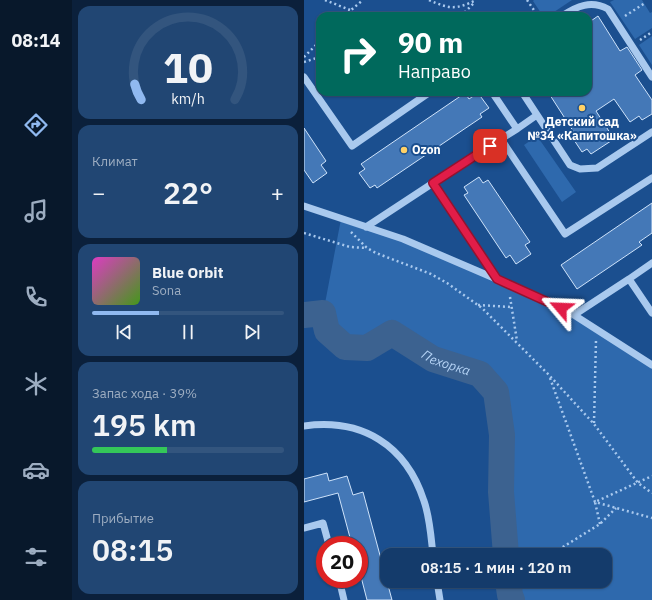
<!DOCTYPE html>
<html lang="ru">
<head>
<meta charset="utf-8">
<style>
	body { margin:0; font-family:"IBM Plex Sans",sans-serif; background:#214673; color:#f1f3f6; height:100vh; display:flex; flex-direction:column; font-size:15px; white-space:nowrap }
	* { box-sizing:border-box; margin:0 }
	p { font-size:13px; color:#9dadc1 }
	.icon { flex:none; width:22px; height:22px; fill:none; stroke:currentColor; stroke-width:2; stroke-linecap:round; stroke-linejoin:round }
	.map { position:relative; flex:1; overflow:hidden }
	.sheet { display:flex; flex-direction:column; gap:6px; padding:6px; background:#0b203b; width:232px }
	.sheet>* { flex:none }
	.hud { position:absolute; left:12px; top:12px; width:276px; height:84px; border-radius:12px; box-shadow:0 1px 3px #0004,0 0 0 1px #33557e; background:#00695c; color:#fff; overflow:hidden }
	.speed { position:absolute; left:12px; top:536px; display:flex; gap:8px; font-size:20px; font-weight:700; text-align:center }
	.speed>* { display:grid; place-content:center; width:52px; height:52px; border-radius:50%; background:#143b6b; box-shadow:0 1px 3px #0004,0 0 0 1px #33557e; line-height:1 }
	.speed .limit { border:6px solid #d22; background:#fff; color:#111 }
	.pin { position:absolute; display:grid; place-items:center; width:34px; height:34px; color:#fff; margin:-17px; border-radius:8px; box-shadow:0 2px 6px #0006 }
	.me { position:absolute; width:44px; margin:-22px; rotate:296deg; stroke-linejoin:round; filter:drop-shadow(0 0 3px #0008) }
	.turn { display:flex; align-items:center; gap:14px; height:84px; padding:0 16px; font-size:18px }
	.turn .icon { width:52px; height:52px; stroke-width:2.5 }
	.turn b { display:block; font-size:28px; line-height:34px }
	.big { font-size:30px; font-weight:600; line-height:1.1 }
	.sheet .card { flex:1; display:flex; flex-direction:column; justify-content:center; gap:6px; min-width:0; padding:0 14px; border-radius:12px; background:#214673 }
	.sheet .dial { align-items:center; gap:0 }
	.dial svg { height:104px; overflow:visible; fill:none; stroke:#33557e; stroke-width:7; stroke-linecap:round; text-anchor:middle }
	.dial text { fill:#f1f3f6; stroke:none }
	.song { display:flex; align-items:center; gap:12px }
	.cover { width:48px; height:48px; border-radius:6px; background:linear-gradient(135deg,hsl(310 70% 55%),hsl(100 70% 35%)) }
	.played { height:4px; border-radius:2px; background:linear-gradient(90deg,#90b9f0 35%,#33557e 35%) }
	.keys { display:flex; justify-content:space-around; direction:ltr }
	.heat { display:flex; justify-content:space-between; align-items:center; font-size:22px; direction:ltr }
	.charge { height:6px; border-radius:3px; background:linear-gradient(90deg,#34c759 39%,#33557e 0) }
	.trip { position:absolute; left:76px; top:548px; width:232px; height:40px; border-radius:12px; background:#143b6b; box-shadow:0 1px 3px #0004,0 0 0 1px #33557e; font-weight:600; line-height:40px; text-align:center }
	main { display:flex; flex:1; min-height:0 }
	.menu { display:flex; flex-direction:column; width:72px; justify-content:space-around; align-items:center; background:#08182b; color:#9dadc1 }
	.menu .icon { width:28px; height:28px }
	.menu .active { color:#90b9f0 }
	.menu b { font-size:18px; color:#f1f3f6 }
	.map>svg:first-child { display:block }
</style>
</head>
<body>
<main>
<nav class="menu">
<b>08:14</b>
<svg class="icon active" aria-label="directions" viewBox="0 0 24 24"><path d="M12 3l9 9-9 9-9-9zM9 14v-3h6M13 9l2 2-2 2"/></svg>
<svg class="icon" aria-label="music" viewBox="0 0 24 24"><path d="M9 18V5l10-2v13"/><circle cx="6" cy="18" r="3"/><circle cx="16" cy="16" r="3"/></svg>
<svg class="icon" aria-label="phone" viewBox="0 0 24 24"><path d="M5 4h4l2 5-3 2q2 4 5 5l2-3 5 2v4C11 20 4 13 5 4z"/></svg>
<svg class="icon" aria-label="climate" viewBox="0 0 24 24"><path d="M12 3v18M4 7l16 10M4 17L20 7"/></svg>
<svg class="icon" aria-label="car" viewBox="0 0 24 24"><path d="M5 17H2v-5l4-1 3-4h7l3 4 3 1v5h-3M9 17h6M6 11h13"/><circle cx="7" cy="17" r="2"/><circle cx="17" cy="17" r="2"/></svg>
<svg class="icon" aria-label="filters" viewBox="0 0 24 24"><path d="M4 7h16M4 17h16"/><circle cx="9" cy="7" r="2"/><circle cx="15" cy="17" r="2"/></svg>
</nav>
<section class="sheet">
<div class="card dial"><svg viewBox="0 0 100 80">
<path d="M14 69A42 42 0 1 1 86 69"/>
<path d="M14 69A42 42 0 0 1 9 57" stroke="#90b9f0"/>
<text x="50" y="56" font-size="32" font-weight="700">10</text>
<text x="50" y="72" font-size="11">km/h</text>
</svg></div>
<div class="card"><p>Климат</p>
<div class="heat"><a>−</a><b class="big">22°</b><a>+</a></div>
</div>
<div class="card">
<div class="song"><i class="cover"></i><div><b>Blue Orbit</b><p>Sona</p></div></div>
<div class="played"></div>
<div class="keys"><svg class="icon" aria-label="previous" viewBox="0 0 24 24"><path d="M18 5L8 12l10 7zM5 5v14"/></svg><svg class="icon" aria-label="pause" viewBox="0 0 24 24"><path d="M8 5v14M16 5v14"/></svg><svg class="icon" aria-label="next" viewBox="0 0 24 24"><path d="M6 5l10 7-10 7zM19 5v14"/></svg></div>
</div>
<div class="card"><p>Запас хода · 39%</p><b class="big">195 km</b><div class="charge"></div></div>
<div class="card"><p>Прибытие</p><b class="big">08:15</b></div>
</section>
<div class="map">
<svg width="348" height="600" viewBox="0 0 348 600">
	<rect width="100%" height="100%" fill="#1b4f8f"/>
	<!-- green -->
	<path fill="#2e69ad" d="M230,0H268L244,16H239L229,1Z
		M310,0H338L346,13L348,12V28L331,39L306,2Z
		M348,36V65L335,45Z
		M233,136L272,192L258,202L220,145Z
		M37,219L99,239L270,315L348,365V600H208L206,595L204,581H301V555H202L197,492L198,435L192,392L176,374L129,359L88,333L63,348L41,347L23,331L19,314Z"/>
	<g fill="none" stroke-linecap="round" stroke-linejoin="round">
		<!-- river -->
		<g stroke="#3c6290" stroke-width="26">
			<path id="s1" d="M0,315L19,313L23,331L41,347L63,348L88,333L129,359L176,374L192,392L198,435L197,492L202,555"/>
			<path d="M204,581L206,595L208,600"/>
		</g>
	</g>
	<!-- building -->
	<path fill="#4478b7" stroke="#cfe3fa" d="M294,16L316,51L323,47L338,70L331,75L348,100V114L338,120L335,116L326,122L310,99L292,111L310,139L287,154L283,149L278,152L270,140L273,137L244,92H284V23Z
		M161,93L165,99L174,93L185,108L176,114L178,117L73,188L71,185L66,188L55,173L61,169L57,164Z
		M0,128L22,161L17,165L23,173L9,183L0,170Z
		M175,177L179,183L184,180L226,242L221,245L227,254L212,264L206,255L202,258L160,195L164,193L160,187Z
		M348,203V233L335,242L338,245L273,289L257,265Z
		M23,473L25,481L43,476L49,495L59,492L88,600H63L55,569V545H48L34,493L0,502V479Z"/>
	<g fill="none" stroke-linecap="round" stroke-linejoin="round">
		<!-- path -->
		<path stroke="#a9c9ee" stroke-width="2.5" stroke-dasharray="2 3" stroke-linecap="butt" d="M21,0L46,10
			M125,0C145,9 152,10 172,0
			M223,0L234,16
			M40,16L59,0
			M157,16L171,2
			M321,16L341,3
			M336,40L348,32
			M0,57L16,41
			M0,62L16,57
			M47,232L63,248L72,253L127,274L143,283L178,308L245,375L290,424L334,483L348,493
			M0,233L46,247L63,248
			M206,297L213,341
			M174,305L207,307
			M246,378L291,502L348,518
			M290,423L292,340
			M296,524L291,502L348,476
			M246,555L296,524L312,508"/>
		<!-- minor -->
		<path stroke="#a9c9ee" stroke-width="7" d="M258,16C273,6 287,0 304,9L348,77
			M0,77L48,146L126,92
			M188,92L213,129L197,139L261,234L348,178
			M218,92L266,165L276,169L293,168L348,132
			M213,129L233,115
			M0,206L99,239L218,290L270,315L348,365
			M62,227L129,183
			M348,263L325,279L348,313
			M192,279L129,183L197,139
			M270,315L325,279
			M0,426C58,418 102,445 120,501C126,518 127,537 129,555
			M0,528L19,523L25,545
			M35,579L40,600
			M133,581L136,600"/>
	</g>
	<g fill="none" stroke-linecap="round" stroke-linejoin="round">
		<defs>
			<path id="route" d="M186,146L129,183L193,279L257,308"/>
		</defs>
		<!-- route casing -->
		<use href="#route" stroke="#92132f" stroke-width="10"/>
		<!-- route -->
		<use href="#route" stroke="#e11d48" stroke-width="7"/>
	</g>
	<!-- markers -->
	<g fill="#ffd166" stroke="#1b4f8f" stroke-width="1.5">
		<circle cx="278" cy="108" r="4"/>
		<circle cx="100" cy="150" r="4"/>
	</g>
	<g text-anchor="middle" stroke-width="4" stroke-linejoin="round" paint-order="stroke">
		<!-- poi labels -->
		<g font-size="12" font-weight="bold" fill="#fff" stroke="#1b4f8f">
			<text x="278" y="126">Детский сад<tspan x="278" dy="14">№34 «Капитошка»</tspan></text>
			<text x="108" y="154" text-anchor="start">Ozon</text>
		</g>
		<!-- water labels -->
		<g font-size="13" font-style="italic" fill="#b5d3f5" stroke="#1b4f8f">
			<text dy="5" stroke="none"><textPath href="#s1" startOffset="175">Пехорка</textPath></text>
		</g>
	</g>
</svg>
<div class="speed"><div class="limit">20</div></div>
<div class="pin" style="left:186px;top:146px;background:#d93025"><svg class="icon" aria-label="arrive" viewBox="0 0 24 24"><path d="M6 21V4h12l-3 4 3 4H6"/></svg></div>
<svg class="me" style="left:257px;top:308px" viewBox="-20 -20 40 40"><path d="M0-17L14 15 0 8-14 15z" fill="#e11d48" stroke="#fff" stroke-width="4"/></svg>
<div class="trip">08:15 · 1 мин · 120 m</div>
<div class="hud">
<div class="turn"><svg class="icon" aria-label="right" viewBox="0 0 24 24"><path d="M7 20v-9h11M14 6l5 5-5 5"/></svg><div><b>90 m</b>Направо</div></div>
</div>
</div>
</main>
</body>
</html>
